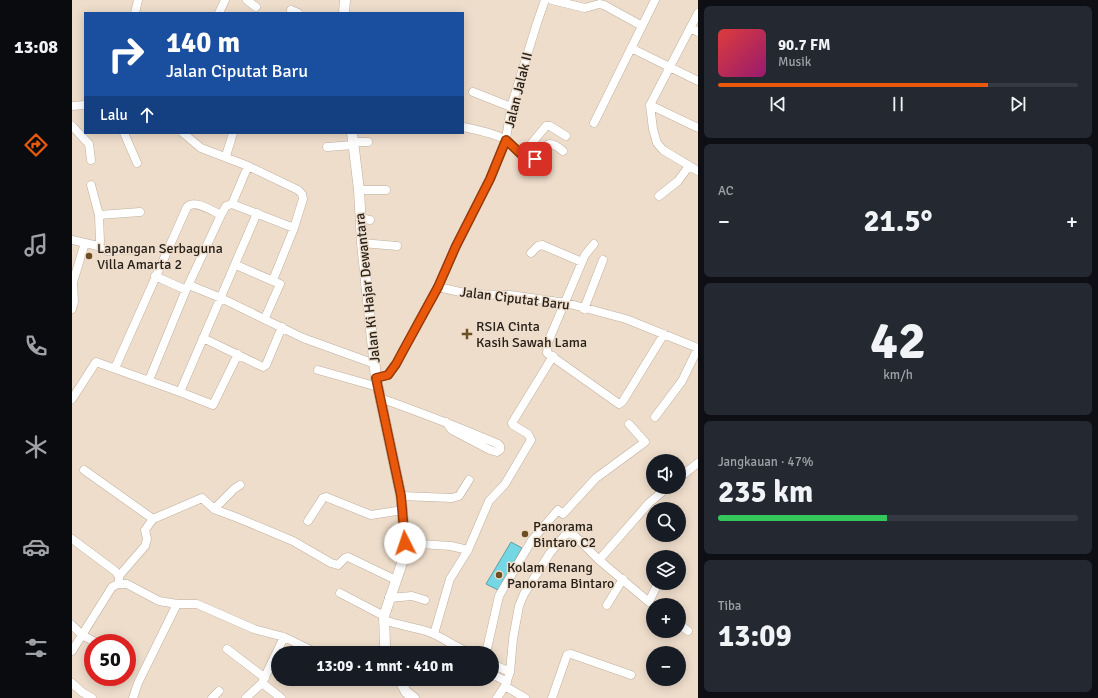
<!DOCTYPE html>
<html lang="id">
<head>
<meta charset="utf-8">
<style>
	body { margin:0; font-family:Signika,sans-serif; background:#242831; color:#f1f3f6; height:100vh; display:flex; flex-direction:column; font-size:15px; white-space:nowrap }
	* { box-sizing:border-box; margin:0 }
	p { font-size:13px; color:#9ea1a6 }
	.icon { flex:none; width:22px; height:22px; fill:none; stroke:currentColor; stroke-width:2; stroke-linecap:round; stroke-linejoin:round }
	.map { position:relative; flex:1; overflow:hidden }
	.sheet { display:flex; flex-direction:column; gap:6px; padding:6px; background:#0d0f14; width:400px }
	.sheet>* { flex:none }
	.hud { position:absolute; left:12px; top:12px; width:380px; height:122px; border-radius:0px; box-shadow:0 2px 10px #0003; background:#1a4fa0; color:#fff; overflow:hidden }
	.fabs { position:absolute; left:574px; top:454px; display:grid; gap:8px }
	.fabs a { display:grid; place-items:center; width:40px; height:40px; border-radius:50%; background:#171b24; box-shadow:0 2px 10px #0003; font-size:20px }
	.speed { position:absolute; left:12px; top:634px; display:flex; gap:8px; font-size:20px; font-weight:700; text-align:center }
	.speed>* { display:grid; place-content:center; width:52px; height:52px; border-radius:50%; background:#171b24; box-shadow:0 2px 10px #0003; line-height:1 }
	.speed .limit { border:6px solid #d22; background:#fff; color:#111 }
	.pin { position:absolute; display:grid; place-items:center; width:34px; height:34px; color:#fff; margin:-17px; border-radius:8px; box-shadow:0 2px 6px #0006 }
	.me { position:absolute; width:44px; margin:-22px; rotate:356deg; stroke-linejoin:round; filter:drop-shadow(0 0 3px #0008) }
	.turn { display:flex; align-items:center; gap:14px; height:84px; padding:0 16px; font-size:18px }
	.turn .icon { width:52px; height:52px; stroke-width:2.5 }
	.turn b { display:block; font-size:28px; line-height:34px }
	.then { display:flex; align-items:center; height:38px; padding:0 16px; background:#0003; gap:8px; font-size:15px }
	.big { font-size:30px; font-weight:800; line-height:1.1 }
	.sheet .widget { flex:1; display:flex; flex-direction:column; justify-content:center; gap:6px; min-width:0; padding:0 14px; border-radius:6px; background:#242831 }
	.sheet .dial { align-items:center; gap:0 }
	.dial b { font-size:52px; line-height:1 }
	.song { display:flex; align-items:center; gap:12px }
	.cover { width:48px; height:48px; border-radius:6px; background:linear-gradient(135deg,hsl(0 70% 55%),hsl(320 70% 35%)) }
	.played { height:4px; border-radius:2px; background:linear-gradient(90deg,#ea580c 75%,#363941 75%) }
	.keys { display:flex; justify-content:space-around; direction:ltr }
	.heat { display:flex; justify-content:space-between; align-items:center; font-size:22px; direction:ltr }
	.charge { height:6px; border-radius:3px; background:linear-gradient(90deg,#34c759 47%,#363941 0) }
	.trip { position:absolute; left:199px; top:646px; width:228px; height:40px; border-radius:20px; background:#171b24; box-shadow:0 2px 10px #0003; font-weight:800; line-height:40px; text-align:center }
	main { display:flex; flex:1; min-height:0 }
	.menu { display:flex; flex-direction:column; width:72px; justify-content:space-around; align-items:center; background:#090b0e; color:#9ea1a6 }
	.menu .icon { width:28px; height:28px }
	.menu .selected { color:#ea580c }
	.menu b { font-size:18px; color:#f1f3f6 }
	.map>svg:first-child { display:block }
</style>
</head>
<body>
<main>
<nav class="menu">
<b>13:08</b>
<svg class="icon selected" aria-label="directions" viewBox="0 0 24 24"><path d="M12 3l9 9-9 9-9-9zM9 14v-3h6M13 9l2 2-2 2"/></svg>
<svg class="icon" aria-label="music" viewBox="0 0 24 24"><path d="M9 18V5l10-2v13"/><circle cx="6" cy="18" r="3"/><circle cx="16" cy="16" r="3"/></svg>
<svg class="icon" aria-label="phone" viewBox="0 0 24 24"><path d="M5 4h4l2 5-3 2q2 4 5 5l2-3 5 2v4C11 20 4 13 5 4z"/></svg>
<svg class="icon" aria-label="climate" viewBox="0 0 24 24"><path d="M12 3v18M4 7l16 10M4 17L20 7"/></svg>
<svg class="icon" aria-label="car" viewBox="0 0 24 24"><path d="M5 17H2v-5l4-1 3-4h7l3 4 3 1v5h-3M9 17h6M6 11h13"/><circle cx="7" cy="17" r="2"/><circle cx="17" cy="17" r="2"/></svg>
<svg class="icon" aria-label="filters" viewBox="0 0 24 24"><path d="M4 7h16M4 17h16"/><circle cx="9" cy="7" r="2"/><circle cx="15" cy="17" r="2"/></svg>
</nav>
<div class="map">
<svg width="626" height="698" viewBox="0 0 626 698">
	<rect width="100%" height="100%" fill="#eeddcb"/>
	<!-- water -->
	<path fill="#75d6e4" stroke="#5ea0a7" d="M439,542L450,548L426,590L414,584Z"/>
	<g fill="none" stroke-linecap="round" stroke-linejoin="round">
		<defs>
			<path id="minor" d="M175,0L184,7
				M480,0L513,8L527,4L532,5L570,26
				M219,10L226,13
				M63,13L66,0
				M147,13L153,0
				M626,13L578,105L581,129L585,143L591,150L626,171
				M618,28L626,32
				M559,48L626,81
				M401,92L439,107
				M578,105L626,128
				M0,106L13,105
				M522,123L583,0
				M0,126L17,144L19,160
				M391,127C401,129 428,135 435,141C442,146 453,161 463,159C474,157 469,132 491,151
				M52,133L65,163
				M111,133L129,148L176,166
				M281,142H296
				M255,147L282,145
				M450,155L474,126H478L494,136
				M154,156L161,133
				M19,185L27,215L28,242L26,246
				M287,190H314
				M587,196L606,181L617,166
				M160,204L176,166L226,190L230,194L231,199L222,228L201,280
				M27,215L68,212
				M288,218L298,220
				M0,240L26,246L35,251L59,250
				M290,243L325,246
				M522,244L513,255L510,262L476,342L475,353L547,404L551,401L592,334
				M459,253L466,246L470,245L510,262
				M164,265L208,284L193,318
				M83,276L114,290
				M117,285L149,298L231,338L303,364
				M366,287L384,246L418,179L434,139L439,107L465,23L473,0
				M0,309L2,302L1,282L13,243
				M512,309L531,260
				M131,338L191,367L194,365L210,327
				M43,368L115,207C123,199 140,211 149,215
				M246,370L306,387
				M304,378L316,375L324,364L366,287L397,294L438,295L494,303L554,319L626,348
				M77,380L114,290L149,215L154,206L160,204L222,228
				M108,392L185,213
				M308,398C347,412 387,427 426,444L428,446V450L425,452L418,450L380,430L374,422
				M0,399L24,362L108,392L141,405L166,354
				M583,417L610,381L626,348
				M12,470L81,519
				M607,478L626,463
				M329,496L380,498L387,496L397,480
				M142,509L162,489L168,485
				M236,521L251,498L254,497L299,515L331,510
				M0,539L43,571L47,576V581
				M333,543L379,546L396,550
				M527,560L577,503L596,487
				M47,576L73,546L75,539L73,530L81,519L130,498L142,509L166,518L221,541L259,563L266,565L273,558L276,557L324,580
				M268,593L312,616
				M317,598L340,596L353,600
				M535,605L551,579
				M312,620C326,625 340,627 354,631C370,636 383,648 399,653
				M607,624L616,631
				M0,625L10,635L25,643
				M362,634L378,579L396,550L417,501L433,484L459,440L456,434L441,425L440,423L481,356
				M155,649L193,678
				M0,651L40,587L46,584H55L87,601L105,604H125L182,629L212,637L245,653
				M414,653L427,596L460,540L486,510L491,514L524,478L573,442L557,424
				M420,664L438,672
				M420,674L435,682
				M0,683L10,692L20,698
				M190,683L209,698
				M433,686L453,698
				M61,698L66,683L105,604
				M140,698L147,691
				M174,698L190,683L212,637
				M425,698L433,686L438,672L441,639L447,606L452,594L478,553L494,534L498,533L503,536L527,560L577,602L586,583
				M480,698L495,655L499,654L559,675"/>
			<path id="major" d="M272,13L273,0
				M280,133L287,190L290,243L304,378L329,496L333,543L331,560L312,616L313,646L315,653
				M327,679L334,692L342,698"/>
		</defs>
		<!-- minor casing -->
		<use href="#minor" stroke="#bfaf9d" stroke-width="9"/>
		<!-- major casing -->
		<use href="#major" stroke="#bfaf9d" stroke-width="11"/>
		<!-- minor -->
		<use href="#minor" stroke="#fff" stroke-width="8"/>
		<!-- major -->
		<use href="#major" stroke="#fff" stroke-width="10"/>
	</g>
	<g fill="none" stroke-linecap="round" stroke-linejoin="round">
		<defs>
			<path id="route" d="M333,543L329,496L304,378L316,375L324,364L331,351L366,287L384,246L418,179L434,140L450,155L463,159"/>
		</defs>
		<!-- route casing -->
		<use href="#route" stroke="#983908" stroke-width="10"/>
		<!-- route -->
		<use href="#route" stroke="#ea580c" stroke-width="7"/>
	</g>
	<!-- markers -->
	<g fill="#6e4f24" stroke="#eeddcb" stroke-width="1.5">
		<circle cx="17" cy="256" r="4"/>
		<path d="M393 328h4v4h4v4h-4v4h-4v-4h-4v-4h4z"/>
		<circle cx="453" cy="534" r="4"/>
		<circle cx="427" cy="575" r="4"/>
	</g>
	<g text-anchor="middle" stroke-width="3" stroke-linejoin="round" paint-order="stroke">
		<!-- street labels -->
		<g font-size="14" fill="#27211a" stroke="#eeddcb">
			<text transform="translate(446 90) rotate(-76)" y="5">Jalan Jalak II</text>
			<text transform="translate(295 288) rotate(-96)" y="5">Jalan Ki Hajar Dewantara</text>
			<text transform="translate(443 298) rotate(7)" y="5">Jalan Ciputat Baru</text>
		</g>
		<!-- poi labels -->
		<g font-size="14" fill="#27211a" stroke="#eeddcb" text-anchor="start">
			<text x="25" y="253">Lapangan Serbaguna<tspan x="25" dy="16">Villa Amarta 2</tspan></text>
			<text x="404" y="331">RSIA Cinta<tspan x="404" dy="16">Kasih Sawah Lama</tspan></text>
			<text x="461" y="531">Panorama<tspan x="461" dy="16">Bintaro C2</tspan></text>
			<text x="435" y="572">Kolam Renang<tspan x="435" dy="16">Panorama Bintaro</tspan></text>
		</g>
	</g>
</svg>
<div class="fabs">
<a><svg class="icon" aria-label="sound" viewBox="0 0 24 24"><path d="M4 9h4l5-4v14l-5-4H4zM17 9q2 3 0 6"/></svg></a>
<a><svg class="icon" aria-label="search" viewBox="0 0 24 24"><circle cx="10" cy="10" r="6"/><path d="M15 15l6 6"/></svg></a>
<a><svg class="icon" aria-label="layers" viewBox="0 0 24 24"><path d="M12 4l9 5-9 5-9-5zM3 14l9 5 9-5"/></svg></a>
<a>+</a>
<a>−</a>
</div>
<div class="speed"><div class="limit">50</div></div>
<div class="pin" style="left:463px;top:159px;background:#d93025"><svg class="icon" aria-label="arrive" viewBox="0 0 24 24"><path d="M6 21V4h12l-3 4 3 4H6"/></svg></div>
<svg class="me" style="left:333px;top:543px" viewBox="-20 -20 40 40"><circle r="19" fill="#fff"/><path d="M0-13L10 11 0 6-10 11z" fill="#ea580c"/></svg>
<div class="trip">13:09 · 1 mnt · 410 m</div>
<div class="hud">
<div class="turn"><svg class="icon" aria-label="right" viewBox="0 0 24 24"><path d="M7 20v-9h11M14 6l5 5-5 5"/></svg><div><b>140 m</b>Jalan Ciputat Baru</div></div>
<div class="then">Lalu<svg class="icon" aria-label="ahead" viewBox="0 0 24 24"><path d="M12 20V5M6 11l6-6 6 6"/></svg></div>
</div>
</div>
<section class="sheet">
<div class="widget">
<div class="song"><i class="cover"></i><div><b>90.7 FM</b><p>Musik</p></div></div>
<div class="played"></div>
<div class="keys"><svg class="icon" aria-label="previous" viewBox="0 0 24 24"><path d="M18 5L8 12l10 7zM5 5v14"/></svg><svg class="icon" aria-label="pause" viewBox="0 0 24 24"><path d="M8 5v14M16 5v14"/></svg><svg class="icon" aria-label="next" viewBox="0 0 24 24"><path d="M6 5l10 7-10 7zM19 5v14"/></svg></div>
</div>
<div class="widget"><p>AC</p>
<div class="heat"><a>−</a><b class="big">21.5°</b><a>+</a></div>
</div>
<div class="widget dial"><b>42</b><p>km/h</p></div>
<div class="widget"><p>Jangkauan · 47%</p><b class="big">235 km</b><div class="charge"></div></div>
<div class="widget"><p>Tiba</p><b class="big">13:09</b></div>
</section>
</main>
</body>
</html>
